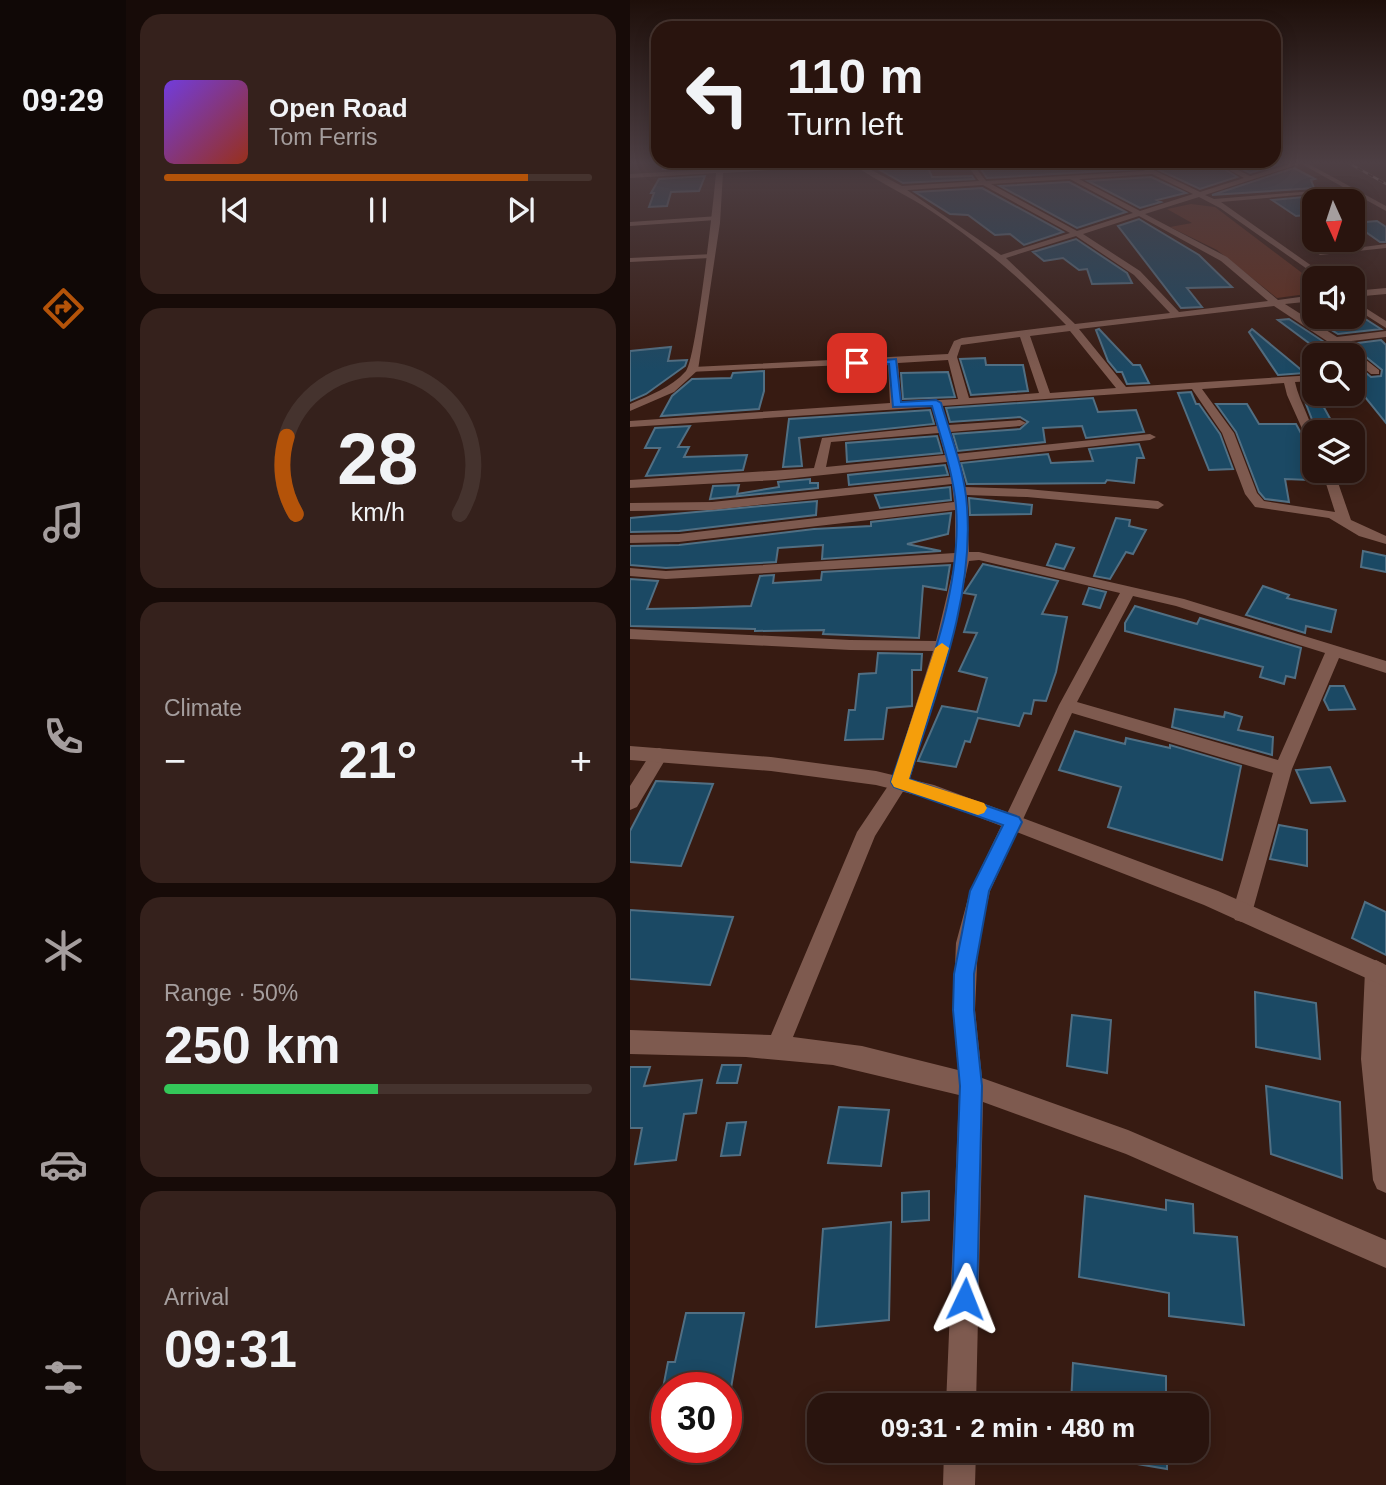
<!DOCTYPE html>
<html lang="en">
<head>
<meta charset="utf-8">
<style>
	body { margin:0; font-family:Helvetica,sans-serif; background:#35211c; color:#f1f3f6; height:100vh; display:flex; flex-direction:column; font-size:26px; white-space:nowrap }
	* { box-sizing:border-box; margin:0 }
	p { font-size:23px; color:#a59e9e }
	.icon { flex:none; width:38px; height:38px; fill:none; stroke:currentColor; stroke-width:2; stroke-linecap:round; stroke-linejoin:round }
	.map { position:relative; flex:1; overflow:hidden }
	.sheet { display:flex; flex-direction:column; gap:14px; padding:14px; background:#170b08; width:504px }
	.sheet>* { flex:none }
	.guide { position:absolute; left:21px; top:21px; width:630px; height:147px; border-radius:21px; box-shadow:0 4px 18px #0003,0 0 0 2px #45332e; background:#29140e; color:#f1f3f6; overflow:hidden }
	.needle { width:46px; rotate:177deg }
	.controls { position:absolute; left:672px; top:189px; display:grid; gap:14px }
	.controls a { display:grid; place-items:center; width:63px; height:63px; border-radius:14px; background:#29140e; box-shadow:0 4px 18px #0003,0 0 0 2px #45332e; font-size:35px }
	.speed { position:absolute; left:21px; top:1372px; display:flex; gap:14px; font-size:35px; font-weight:700; text-align:center }
	.speed>* { display:grid; place-content:center; width:91px; height:91px; border-radius:50%; background:#29140e; box-shadow:0 4px 18px #0003,0 0 0 2px #45332e; line-height:1 }
	.speed .limit { border:10px solid #d22; background:#fff; color:#111 }
	.pin { position:absolute; display:grid; place-items:center; width:60px; height:60px; color:#fff; margin:-30px; border-radius:14px; box-shadow:0 4px 10px #0006 }
	.me { position:absolute; width:77px; margin:-38px; rotate:2deg; stroke-linejoin:round; filter:drop-shadow(0 0 5px #0008) }
	.turn { display:flex; align-items:center; gap:24px; height:147px; padding:0 21px; font-size:32px }
	.turn .icon { width:91px; height:91px; stroke-width:2.5 }
	.turn b { display:block; font-size:49px; line-height:60px }
	.big { font-size:52px; font-weight:600; line-height:1.1 }
	.sheet .tile { flex:1; display:flex; flex-direction:column; justify-content:center; gap:10px; min-width:0; padding:0 24px; border-radius:21px; background:#35211c }
	.sheet .dial { align-items:center; gap:0 }
	.dial svg { height:182px; overflow:visible; fill:none; stroke:#45332e; stroke-width:7; stroke-linecap:round; text-anchor:middle }
	.dial text { fill:#f1f3f6; stroke:none }
	.song { display:flex; align-items:center; gap:21px }
	.cover { width:84px; height:84px; border-radius:10px; background:linear-gradient(135deg,hsl(260 70% 55%),hsl(10 70% 35%)) }
	.played { height:7px; border-radius:4px; background:linear-gradient(90deg,#b45309 85%,#45332e 85%) }
	.keys { display:flex; justify-content:space-around; direction:ltr }
	.heat { display:flex; justify-content:space-between; align-items:center; font-size:38px; direction:ltr }
	.charge { height:10px; border-radius:5px; background:linear-gradient(90deg,#34c759 50%,#45332e 0) }
	.trip { position:absolute; left:177px; top:1393px; width:402px; height:70px; border-radius:21px; background:#29140e; box-shadow:0 4px 18px #0003,0 0 0 2px #45332e; font-weight:600; line-height:70px; text-align:center }
	main { display:flex; flex:1; min-height:0 }
	.tab-bar { display:flex; flex-direction:column; width:126px; justify-content:space-around; align-items:center; background:#100806; color:#a59e9e }
	.tab-bar .icon { width:49px; height:49px }
	.tab-bar .selected { color:#b45309 }
	.tab-bar b { font-size:32px; color:#f1f3f6 }
	.map>svg:first-child { display:block }
</style>
</head>
<body>
<main>
<nav class="tab-bar">
<b>09:29</b>
<svg class="icon selected" aria-label="directions" viewBox="0 0 24 24"><path d="M12 3l9 9-9 9-9-9zM9 14v-3h6M13 9l2 2-2 2"/></svg>
<svg class="icon" aria-label="music" viewBox="0 0 24 24"><path d="M9 18V5l10-2v13"/><circle cx="6" cy="18" r="3"/><circle cx="16" cy="16" r="3"/></svg>
<svg class="icon" aria-label="phone" viewBox="0 0 24 24"><path d="M5 4h4l2 5-3 2q2 4 5 5l2-3 5 2v4C11 20 4 13 5 4z"/></svg>
<svg class="icon" aria-label="climate" viewBox="0 0 24 24"><path d="M12 3v18M4 7l16 10M4 17L20 7"/></svg>
<svg class="icon" aria-label="car" viewBox="0 0 24 24"><path d="M5 17H2v-5l4-1 3-4h7l3 4 3 1v5h-3M9 17h6M6 11h13"/><circle cx="7" cy="17" r="2"/><circle cx="17" cy="17" r="2"/></svg>
<svg class="icon" aria-label="filters" viewBox="0 0 24 24"><path d="M4 7h16M4 17h16"/><circle cx="9" cy="7" r="2"/><circle cx="15" cy="17" r="2"/></svg>
</nav>
<section class="sheet">
<div class="tile">
<div class="song"><i class="cover"></i><div><b>Open Road</b><p>Tom Ferris</p></div></div>
<div class="played"></div>
<div class="keys"><svg class="icon" aria-label="previous" viewBox="0 0 24 24"><path d="M18 5L8 12l10 7zM5 5v14"/></svg><svg class="icon" aria-label="pause" viewBox="0 0 24 24"><path d="M8 5v14M16 5v14"/></svg><svg class="icon" aria-label="next" viewBox="0 0 24 24"><path d="M6 5l10 7-10 7zM19 5v14"/></svg></div>
</div>
<div class="tile dial"><svg viewBox="0 0 100 80">
<path d="M14 69A42 42 0 1 1 86 69"/>
<path d="M14 69A42 42 0 0 1 10 35" stroke="#b45309"/>
<text x="50" y="56" font-size="32" font-weight="700">28</text>
<text x="50" y="72" font-size="11">km/h</text>
</svg></div>
<div class="tile"><p>Climate</p>
<div class="heat"><a>−</a><b class="big">21°</b><a>+</a></div>
</div>
<div class="tile"><p>Range · 50%</p><b class="big">250 km</b><div class="charge"></div></div>
<div class="tile"><p>Arrival</p><b class="big">09:31</b></div>
</section>
<div class="map">
<svg width="756" height="1485" viewBox="0 0 756 1485">
	<rect width="100%" height="100%" fill="#371b12"/>
	<!-- green -->
	<path fill="#632e1d" d="M561,204L585,207L684,282V293L647,298L587,250L540,227L562,223L537,209Z"/>
	<!-- building -->
	<path fill="#1b4964" stroke="#516f83" stroke-width="2" d="M36,162H82L80,167L33,169Z
		M346,162H583L607,177L570,189L514,163L509,165L508,169L357,178Z
		M598,162H652L654,163L620,173Z
		M296,163L302,177L342,176L344,179L273,183L243,166Z
		M664,168L685,179L681,180L684,188L582,195Z
		M75,176L69,191L41,192L37,206L19,207L24,193H21L29,179Z
		M521,177L556,193L527,200L531,202L510,208L458,181Z
		M439,182L496,212L447,228L370,186Z
		M352,188L433,232L394,245L380,234L365,235L338,215L320,214L285,192Z
		M684,196V214L666,216L642,200Z
		M509,219L569,255L602,287L557,288L572,307L551,308L488,226Z
		M747,221L756,227V242H750L723,223Z
		M446,239L497,273L502,283L462,284L457,269L449,270L433,258L414,261L403,252Z
		M723,311L751,329L708,334L695,326L717,323L723,327Z
		M659,319L714,355H695L648,320Z
		M469,329L503,365H510L519,383L497,384L492,372H487L478,361L466,330Z
		M622,329L675,373L648,375L619,332Z
		M751,340L756,345V423L727,387H723V362L741,377L751,376L752,370L720,344Z
		M41,347L38,361L57,360L55,366L16,394L0,401V351Z
		M355,358L356,365H393L398,391L341,395L330,359Z
		M134,371V391L129,409L31,416L42,396L62,379L101,378L103,373Z
		M318,372L325,397L273,399L271,373Z
		M561,392L566,404H569L590,434L603,469L579,470L548,393Z
		M463,398L468,412L506,410L514,432L456,438L452,426L413,428L415,442L328,451L323,434L390,429L398,422L390,417L320,422L316,408Z
		M586,404H617L629,424H666L679,448L684,475L677,474L679,480L655,479L659,502L635,499L629,492L606,432Z
		M676,404H692L702,422H683Z
		M300,410L304,424L169,438L172,466L153,467L159,419Z
		M60,426L48,447H59L54,457L117,455L113,470L16,476L30,448H15L25,428Z
		M307,436L312,453L217,462L216,443Z
		M509,444L514,458H507L504,483L477,480L475,483L337,484L331,463L418,454L421,463L463,461L459,449Z
		M315,465L318,475L219,485L218,475Z
		M180,479V483H188V488L80,499L83,486L109,485L107,494L149,487L148,482Z
		M320,487L321,500L250,508L245,495Z
		M339,498L402,505L401,514L340,515Z
		M187,501L186,515L49,531L0,532V518Z
		M321,513L318,534L277,544L311,551L192,559L193,545L148,548L146,562L36,568L0,565V546L49,545L184,529L241,526V522Z
		M486,518L500,520L499,526L516,530L503,554L496,552L480,579L464,576Z
		M426,544L444,548L434,569L417,565Z
		M733,551L756,556V572L731,567Z
		M353,564L428,581L412,614L437,617L426,672L416,701L404,700L401,714L394,713L389,726L348,718L340,742L335,741L326,767L288,761L312,706L347,712L357,678L329,671L347,633L334,632L346,595L334,593Z
		M320,565L316,590L293,586L289,638L193,634L194,630L125,631V629L0,626V579L28,581L17,609L64,608L121,606L130,576L144,575L143,583L191,580L192,572Z
		M633,586L659,595L657,598L706,610L701,632L676,626L675,633L616,615Z
		M459,588L476,592L470,608L453,604Z
		M505,606L567,624L570,618L671,648L665,678L656,676L654,684L630,677L633,667L495,631V623Z
		M248,653L292,654L291,670H282V706L257,708L253,739L215,740L219,710H225L229,674L246,673Z
		M700,686H714L725,709L699,710L694,700Z
		M545,709L594,717L595,712L612,717L608,730L643,737L642,755L542,727Z
		M445,731L495,744L496,738L540,748V745L611,766L592,860L478,827L491,787L429,770Z
		M700,767L715,801L681,803L666,770Z
		M26,781L83,784L51,866L0,862V831Z
		M649,825L677,830V866L640,859Z
		M735,902L756,912V955L722,938Z
		M0,910L103,917L80,985L0,979Z
		M625,992L686,1003L690,1059L626,1047Z
		M442,1015L481,1020L477,1073L437,1066Z
		M92,1065H111L107,1083H87Z
		M0,1067H20L14,1086L72,1080L66,1113L54,1114L46,1160L5,1164L12,1128H0Z
		M636,1086L710,1102L712,1178L641,1154Z
		M209,1107L259,1110L251,1166L198,1163Z
		M116,1122L110,1155L91,1156L97,1123Z
		M299,1191V1220L272,1222V1193Z
		M455,1196L536,1210V1200L563,1204L564,1233L607,1237L614,1325L539,1316V1293L449,1277Z
		M261,1222L259,1320L186,1327L193,1229Z
		M56,1313H114L101,1388H33L38,1362H45Z
		M443,1363L536,1376V1405H441Z
		M484,1451H537V1469L483,1460Z"/>
	<g fill="none" stroke-linecap="round" stroke-linejoin="round">
		<!-- service -->
		<path fill="#7e5a4f" fill-rule="evenodd" d="M756,244V248L690,255L687,253Z"/>
		<!-- minor -->
		<path fill="#7e5a4f" fill-rule="evenodd" d="M335,162H341L356,181L515,171L510,167L513,165L570,192L614,178L585,162H592L620,176L666,162H675L575,195L584,199L721,188L724,190L591,202L699,278H690L590,208L569,197L515,214L597,257L648,300L684,295V301L655,304L707,337L756,331V337L713,342L749,370V374H741L723,359V355H718L644,306L449,329L496,387L684,375V381L665,382C670,405 685,423 684,446L678,442L657,395L654,383L572,389L604,433L627,493L634,501L705,512L692,471H704L721,520L756,536V544L729,536L699,518L625,507L615,494L592,433L562,389L312,406L318,425L390,420L396,423L390,426L320,432L326,454L520,434L526,437L520,440L328,461L335,487L397,489L528,501L534,505L528,509L397,497L336,495L339,552H349L554,599L756,661V673L709,658L662,769L622,913L619,920L612,922L605,920L602,913L643,773L442,713L360,891L348,943L345,1010L352,1078L498,1130L756,1240V1268L496,1154L353,1102L346,1405H316L329,1095L203,1065L116,1057L0,1054V1030L141,1035L227,832L262,780L303,651L220,650L0,639V629L220,640L306,641L325,562L36,579L0,576V568L36,571L325,553V510L49,542L0,543V535L49,534L324,502L322,484L82,510L0,511V503L82,502L321,477L317,462L146,480L0,488V480L184,468L192,438L307,426L302,407L0,427V421L260,403L258,363L59,372V368L63,367L318,354L324,341L332,338L436,325C395,282 351,244 301,211C276,194 247,182 223,164L228,163L272,186L349,181ZM522,174L563,194L510,211L449,179ZM440,179L503,213L447,231L361,184ZM352,185H353L440,233L371,255L277,190ZM509,216L591,261L638,301L549,312L510,271L453,234ZM446,236L504,275L540,313L445,324L376,258ZM440,331L486,388L420,393L400,336ZM390,337L409,393L339,398L327,357L331,345ZM318,360L328,399L271,402L268,363ZM309,433L315,455L196,467L201,442ZM349,560L490,593L429,705L340,891L326,943L323,1010L328,1070L232,1046L163,1037L245,836L279,782L320,646L339,561ZM503,596L546,606L695,653L648,760L447,702Z
			M89,216L86,220L0,226V222Z
			M83,254L80,258L0,262V258Z
			M756,288V294L723,297V291Z
			M723,300L756,321V328L723,307Z
			M29,748L35,750L38,755L7,807L0,810V786L23,750Z
			M746,960L754,964L756,969V1193L747,1189L743,1180L731,1059L735,971L738,964Z
			M314,1451H346L345,1485H313Z"/>
		<!-- tertiary -->
		<path fill="#7e5a4f" fill-rule="evenodd" d="M87,162H93V169L267,162L93,173L90,223L68,370L44,392L0,411V404C20,395 41,388 56,371C66,359 84,199 86,173L0,178V174L86,169Z
			M668,162H675L756,206V211Z
			M0,746L141,757L246,771L304,785L588,891L756,965V987L574,905L302,799L246,785L141,771L0,760Z"/>
		<defs>
			<path id="rail" d="M717,162L756,184"/>
		</defs>
		<!-- rail casing -->
		<use href="#rail" stroke="#ab948c" stroke-width="2.5"/>
		<!-- rail -->
		<use href="#rail" stroke="#2c1109" stroke-width="2" stroke-dasharray="6" stroke-linecap="butt"/>
	</g>
	<!-- sky -->
	<linearGradient id="sky" x2="0" y2="1"><stop stop-color="#1e0f0a"/><stop offset="0.44" stop-color="#4d3f44"/><stop offset="1" stop-color="#4d3f44" stop-opacity="0"/></linearGradient>
	<rect width="756" height="370" fill="url(#sky)"/>
	<!-- route -->
	<path fill="#1a73e8" stroke="#114b97" stroke-width="2" d="M266,359L271,402L306,400L311,403C321,437 335,472 337,507C344,599 306,692 279,779L389,817L392,822L359,891L344,974V1010L352,1086L347,1299L344,1308L335,1312L326,1308L322,1299L330,1086L323,1010L324,974L340,891L373,825L264,787L261,782C289,697 333,596 326,506C323,472 311,439 302,406L263,407L259,364L227,365L222,363Z"/>
	<!-- slow -->
	<path fill="#f59e0b" d="M312,643L319,648L279,779L354,803L357,808L354,813L348,815L264,787L261,782L305,648Z"/>
</svg>
<div class="controls">
<a><svg class="needle" viewBox="-14 -14 28 28"><path d="M0-13l5 13h-10z" fill="#e53935"/><path d="M0 13l5-13h-10z" fill="#a59e9e"/></svg></a>
<a><svg class="icon" aria-label="sound" viewBox="0 0 24 24"><path d="M4 9h4l5-4v14l-5-4H4zM17 9q2 3 0 6"/></svg></a>
<a><svg class="icon" aria-label="search" viewBox="0 0 24 24"><circle cx="10" cy="10" r="6"/><path d="M15 15l6 6"/></svg></a>
<a><svg class="icon" aria-label="layers" viewBox="0 0 24 24"><path d="M12 4l9 5-9 5-9-5zM3 14l9 5 9-5"/></svg></a>
</div>
<div class="speed"><div class="limit">30</div></div>
<div class="pin" style="left:227px;top:363px;background:#d93025"><svg class="icon" aria-label="arrive" viewBox="0 0 24 24"><path d="M6 21V4h12l-3 4 3 4H6"/></svg></div>
<svg class="me" style="left:335px;top:1299px" viewBox="-20 -20 40 40"><path d="M0-17L14 15 0 8-14 15z" fill="#1a73e8" stroke="#fff" stroke-width="4"/></svg>
<div class="trip">09:31 · 2 min · 480 m</div>
<div class="guide">
<div class="turn"><svg class="icon" aria-label="left" viewBox="0 0 24 24"><path d="M17 20v-9H6M10 6l-5 5 5 5"/></svg><div><b>110 m</b>Turn left</div></div>
</div>
</div>
</main>
</body>
</html>
